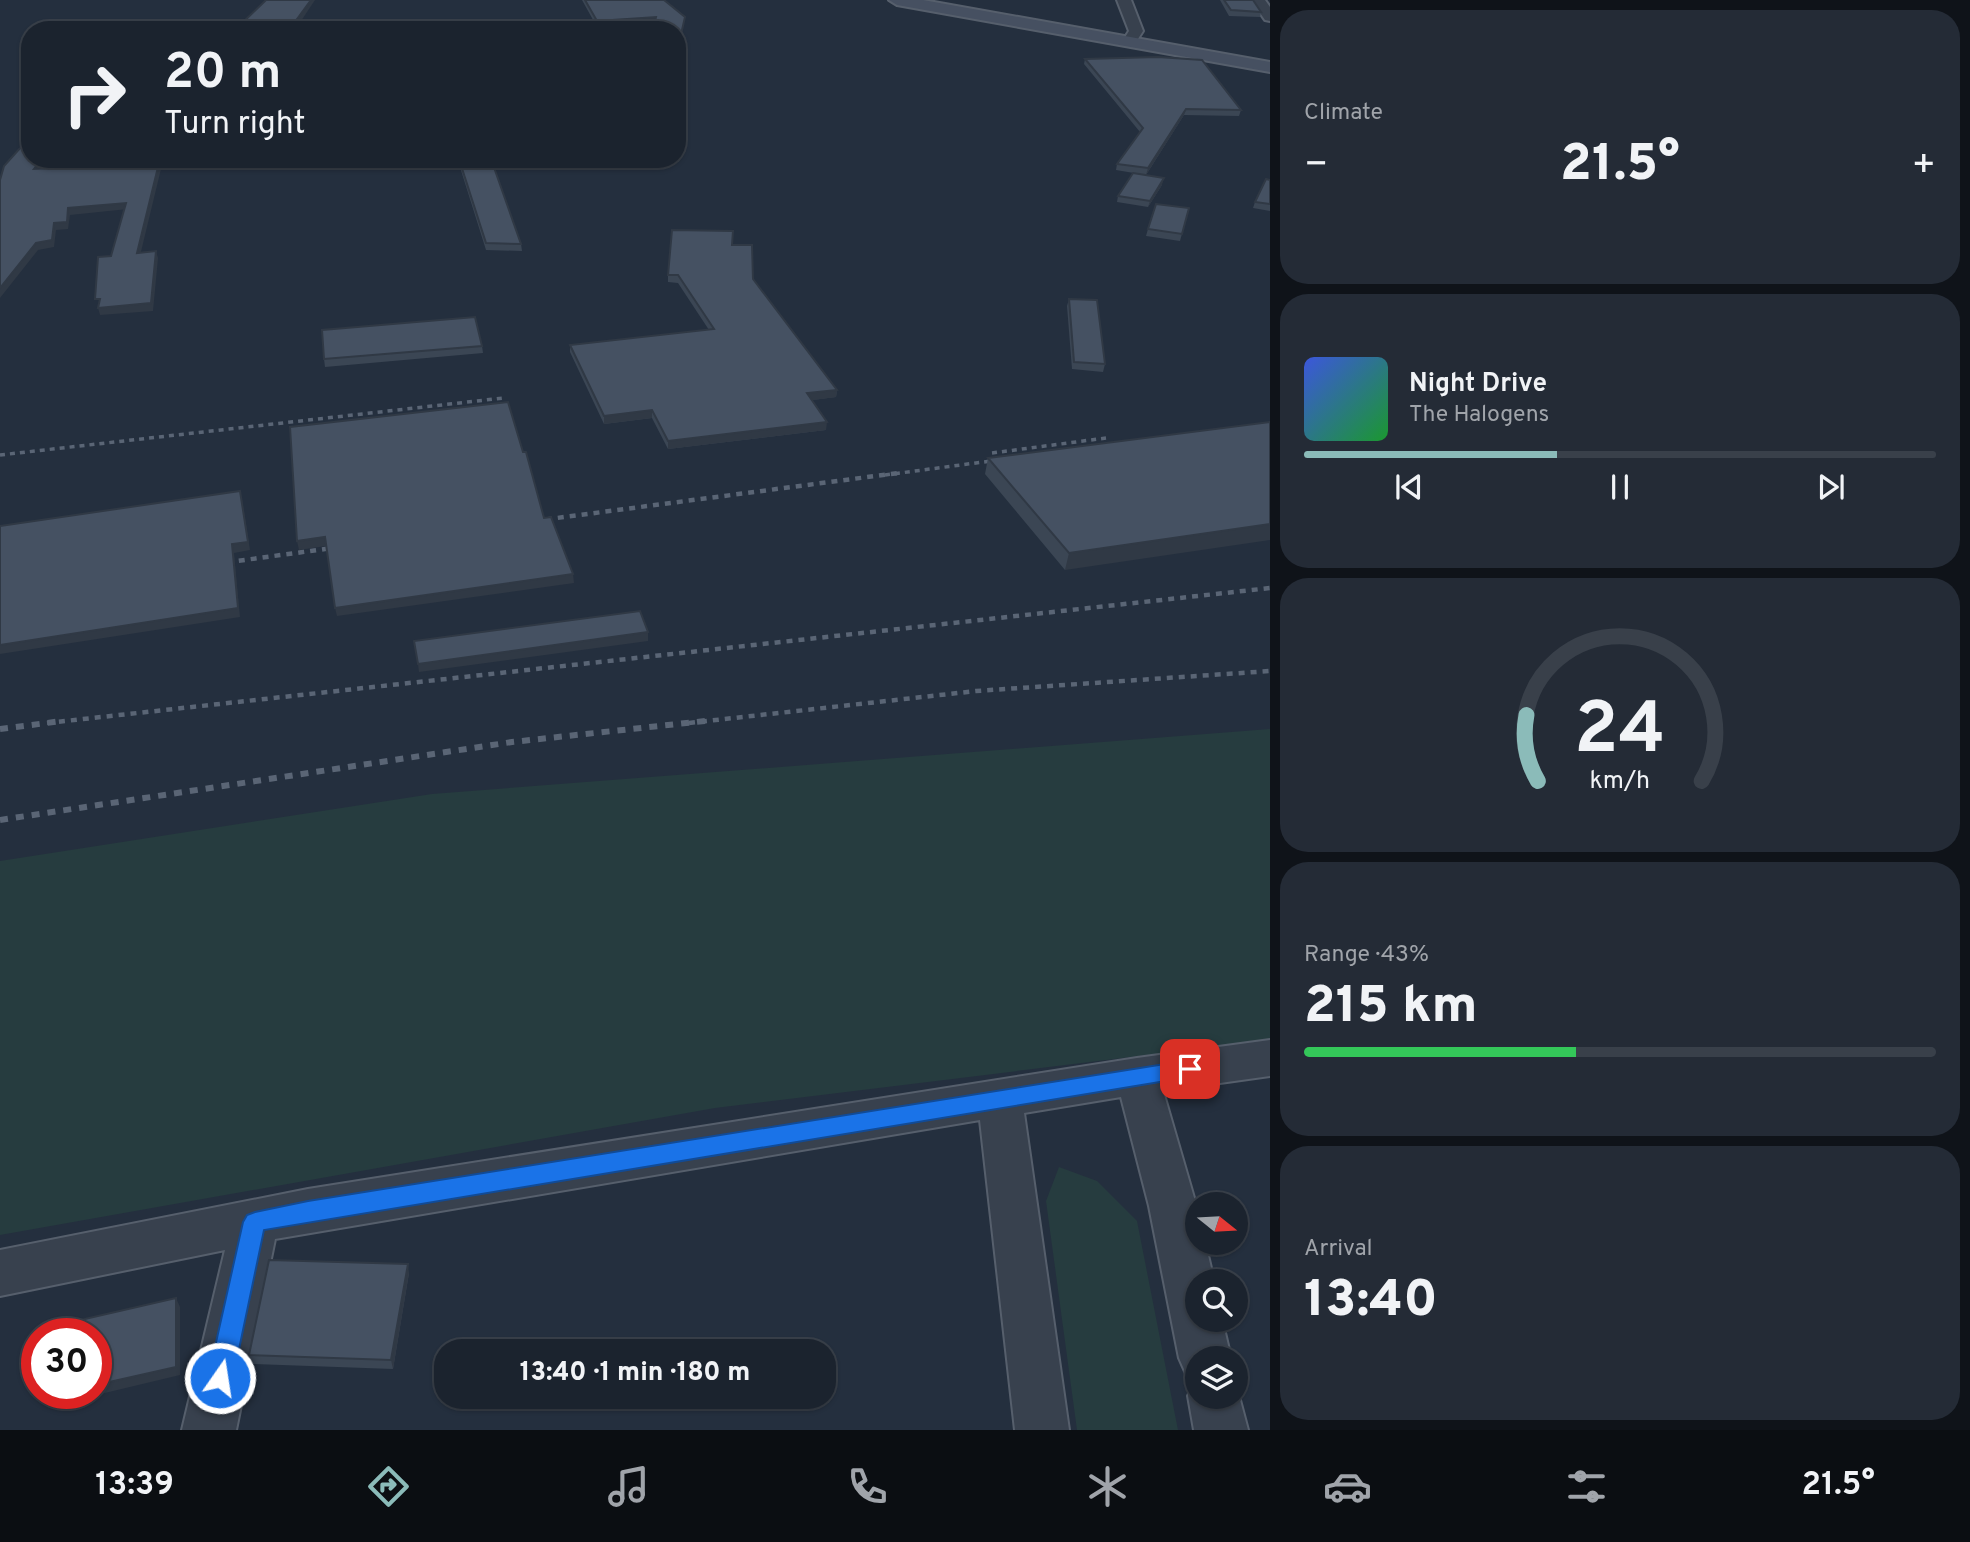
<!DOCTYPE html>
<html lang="en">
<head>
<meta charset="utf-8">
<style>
	body { margin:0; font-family:Overpass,sans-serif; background:#242b36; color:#f1f3f6; height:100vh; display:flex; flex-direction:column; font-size:26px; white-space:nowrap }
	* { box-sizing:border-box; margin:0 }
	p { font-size:23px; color:#a0a4aa }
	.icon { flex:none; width:38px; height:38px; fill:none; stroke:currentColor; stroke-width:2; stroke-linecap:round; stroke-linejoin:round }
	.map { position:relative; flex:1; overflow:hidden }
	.drawer { display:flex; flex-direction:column; gap:10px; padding:10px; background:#0f1319; width:700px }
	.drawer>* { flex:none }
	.guide { position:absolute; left:21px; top:21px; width:665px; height:147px; border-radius:28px; box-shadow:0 2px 5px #0004,0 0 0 2px #39404a; background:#1b232e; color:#f1f3f6; overflow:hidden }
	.needle { width:46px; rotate:108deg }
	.tools { position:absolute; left:1185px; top:1192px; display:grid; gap:14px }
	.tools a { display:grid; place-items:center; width:63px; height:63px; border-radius:50%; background:#1b232e; box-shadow:0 2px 5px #0004,0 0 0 2px #39404a; font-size:35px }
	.speed { position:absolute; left:21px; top:1318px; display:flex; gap:14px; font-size:35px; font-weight:700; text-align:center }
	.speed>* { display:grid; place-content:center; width:91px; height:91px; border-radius:50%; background:#1b232e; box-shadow:0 2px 5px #0004,0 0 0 2px #39404a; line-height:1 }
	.speed .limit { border:10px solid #d22; background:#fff; color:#111 }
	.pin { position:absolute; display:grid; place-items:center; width:60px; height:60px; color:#fff; margin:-30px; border-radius:14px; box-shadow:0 4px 10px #0006 }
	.me { position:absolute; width:77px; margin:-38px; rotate:13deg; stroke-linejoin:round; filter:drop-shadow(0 0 5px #0008) }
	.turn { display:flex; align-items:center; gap:24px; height:147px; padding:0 28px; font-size:32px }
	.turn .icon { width:91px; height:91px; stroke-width:2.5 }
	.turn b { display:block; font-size:49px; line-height:60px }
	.big { font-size:52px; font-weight:800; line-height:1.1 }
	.drawer .tile { flex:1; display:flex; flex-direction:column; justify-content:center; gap:10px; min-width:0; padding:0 24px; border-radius:28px; background:#242b36 }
	.drawer .dial { align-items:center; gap:0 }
	.dial svg { height:182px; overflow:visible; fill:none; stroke:#39404a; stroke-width:7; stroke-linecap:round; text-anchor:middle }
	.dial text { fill:#f1f3f6; stroke:none }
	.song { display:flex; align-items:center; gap:21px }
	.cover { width:84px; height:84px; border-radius:10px; background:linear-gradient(135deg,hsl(230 70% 55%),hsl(130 70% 35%)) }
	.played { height:7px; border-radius:4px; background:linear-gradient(90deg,#8bbbb9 40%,#39404a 40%) }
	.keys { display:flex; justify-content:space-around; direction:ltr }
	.heat { display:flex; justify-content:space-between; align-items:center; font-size:38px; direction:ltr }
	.charge { height:10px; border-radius:5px; background:linear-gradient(90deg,#34c759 43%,#39404a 0) }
	.trip { position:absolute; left:434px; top:1339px; width:402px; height:70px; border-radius:28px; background:#1b232e; box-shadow:0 2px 5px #0004,0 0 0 2px #39404a; font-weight:800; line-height:70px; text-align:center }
	.tab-bar { display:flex; height:112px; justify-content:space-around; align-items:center; background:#0b0e12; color:#a0a4aa }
	.tab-bar .icon { width:49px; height:49px }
	.tab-bar .active { color:#8bbbb9 }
	.tab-bar b { font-size:32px; color:#f1f3f6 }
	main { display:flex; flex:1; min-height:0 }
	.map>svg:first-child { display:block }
</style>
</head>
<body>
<main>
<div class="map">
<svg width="1270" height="1430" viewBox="0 0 1270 1430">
	<rect width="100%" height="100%" fill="#242f3e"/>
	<!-- green -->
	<path fill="#263c3f" d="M1270,729V1040L715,1108L0,1235V861L432,794Z
		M1059,1167L1097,1181L1137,1221L1178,1430H1077L1046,1201Z"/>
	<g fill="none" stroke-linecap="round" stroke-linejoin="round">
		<defs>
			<path id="minor" d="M1117,0H1131L1143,31L1134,45H1124L1122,42L1129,31Z
				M1251,0H1265L1270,7V21L1265,20Z
				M1270,1040V1076L1163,1091L1197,1208V1242H1205L1214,1281H1197V1320H1222L1231,1358H1197V1396H1236V1385L1248,1430H1194L1188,1396L1195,1379L1187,1376L1179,1358L1149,1206L1121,1097L1024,1113L1069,1430H1015L980,1120L275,1239L236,1430H182L225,1250L0,1296V1250L308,1189L1137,1058Z"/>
			<path id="secondary" d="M889,0H923L1270,62V72L897,5Z"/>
		</defs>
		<!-- minor casing -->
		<use href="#minor" stroke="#565f6c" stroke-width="4"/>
		<!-- secondary casing -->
		<use href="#secondary" stroke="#565f6c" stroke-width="4"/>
		<!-- minor -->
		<use href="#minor" fill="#38414e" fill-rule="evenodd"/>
		<!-- secondary -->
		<use href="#secondary" fill="#465061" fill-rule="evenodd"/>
		<!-- rail-far2 -->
		<path stroke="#5a6575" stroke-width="3.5" stroke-dasharray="5 5" stroke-linecap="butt" d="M992,453L1106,438
			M0,455L503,398
			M885,475L1006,459"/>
		<!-- rail-far1 -->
		<path stroke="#5a6575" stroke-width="4.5" stroke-dasharray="6 6" stroke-linecap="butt" d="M534,521L898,473
			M215,564L347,546
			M47,723L1270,588
			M689,723L976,691L1270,671"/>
		<!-- rail -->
		<path stroke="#5a6575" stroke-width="6" stroke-dasharray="8 8" stroke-linecap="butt" d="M0,729L62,721
			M0,820L512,742L705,721"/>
	</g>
	<!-- wall -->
	<path fill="#3b4654" d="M582,0H664L685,17L677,57V30L655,22L597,27Z
		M1220,0H1253L1261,12L1260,17L1229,16Z
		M1085,59L1241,110L1239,116L1184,115L1146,175L1116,170L1117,164L1140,132L1084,64Z
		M408,159H491L521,244L522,251L486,250L459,164L409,168Z
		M1270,180V211L1253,208L1255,202Z
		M1162,185L1148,207L1117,202L1118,196Z
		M1189,208L1180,241L1146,236L1148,229Z
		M732,245L753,279L837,390L836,397L812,400L826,430L668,449L652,418L604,424L570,352V345L709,330L678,283L668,282V275Z
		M1069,299L1105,364L1103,372L1072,369L1067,306Z
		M482,346L483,353L325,367L324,359Z
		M1270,422L1065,570L985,474L988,458Z
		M409,1273L393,1369L252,1364L249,1355Z"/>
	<!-- shaded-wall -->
	<path fill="#303945" d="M311,0H315L295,30H289Z
		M656,17V22L597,27V21Z
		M685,17L677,57V52Z
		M1186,109L1184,115L1146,175L1148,168Z
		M42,159H49L35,176L34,169Z
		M159,163L161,169L139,260L137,253Z
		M1164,178L1162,185L1148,207L1150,201Z
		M126,203L128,209L70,215L68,229L56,230L54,247L38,250L0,298V288L36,243L68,208Z
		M156,251L158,258L153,311L100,315L98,308Z
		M837,390L836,397L806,401L807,393Z
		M652,410V418L604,424V416Z
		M827,422L826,430L668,449V441Z
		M242,499L250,550L234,553L240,617L0,654V645L232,544Z
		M1270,524V540L1065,570L1069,553Z
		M325,537L326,546L299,550L297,541Z
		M573,574L574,583L337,616L335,608Z
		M648,632V641L419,672L418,664Z
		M408,1264L409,1273L393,1369L391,1360Z
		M176,1298L180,1307V1375L63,1403L58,1394L63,1393H96V1385Z"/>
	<!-- building -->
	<path fill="#455162" stroke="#303945" stroke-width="2" d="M266,0H311L289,30H235Z
		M585,0H664L685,17L677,52V30H653L656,17L597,21Z
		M1224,0H1253L1261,12L1231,10Z
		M383,25H411L408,30H379Z
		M1158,57L1202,60L1241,110L1186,109L1148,168L1117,164L1143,128L1085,59Z
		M30,137V159H42L34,169L159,163L137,253L156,251L151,303L98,308L100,299H95L98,257L111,256L126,203L68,208L67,222L54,223L52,240L36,243L0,288V180L4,166Z
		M408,159H436L408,161Z
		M459,159H491L521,244L486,243Z
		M1133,173L1164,178L1150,201L1118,196Z
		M1266,179L1270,180V204L1255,202Z
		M1156,204L1189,208L1182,234L1148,229Z
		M672,230L733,231L732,245H752L753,279L837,390L807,393L827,422L668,441L652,410L604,416L570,345L714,329L678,275H668Z
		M1069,299L1097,300L1105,364L1074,362Z
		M475,317L482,346L324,359L322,330Z
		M508,402L523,452H526L544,518L551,517L573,574L335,608L325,537L297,541L290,427Z
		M1270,422V524L1069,553L988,458Z
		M240,491L248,542L232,544L238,608L0,645V526Z
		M640,611L648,632L418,664L414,641Z
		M269,1260L408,1264L391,1360L249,1355Z
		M176,1298V1367L96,1385V1334H62L63,1324Z"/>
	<!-- route -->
	<path fill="#1a73e8" stroke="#114b97" stroke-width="2" d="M1190,1060L1197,1062L1201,1069L1197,1075L1190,1077L264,1230L233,1378L229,1387L220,1390L211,1387L208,1378L243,1222L247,1215L255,1212L308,1201Z"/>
</svg>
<div class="tools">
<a><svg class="needle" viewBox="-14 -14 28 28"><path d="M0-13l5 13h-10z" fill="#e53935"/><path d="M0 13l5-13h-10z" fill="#a0a4aa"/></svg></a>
<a><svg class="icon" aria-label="search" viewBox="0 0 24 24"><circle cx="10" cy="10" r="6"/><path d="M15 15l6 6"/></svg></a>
<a><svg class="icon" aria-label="layers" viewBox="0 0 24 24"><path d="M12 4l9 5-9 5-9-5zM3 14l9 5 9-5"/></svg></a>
</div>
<div class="speed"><div class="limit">30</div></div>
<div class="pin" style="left:1190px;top:1069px;background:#d93025"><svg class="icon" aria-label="arrive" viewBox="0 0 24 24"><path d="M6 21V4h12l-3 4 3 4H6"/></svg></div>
<svg class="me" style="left:220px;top:1378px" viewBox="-20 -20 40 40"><circle r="17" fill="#1a73e8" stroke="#fff" stroke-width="3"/><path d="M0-11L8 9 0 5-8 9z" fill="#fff"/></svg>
<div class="trip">13:40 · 1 min · 180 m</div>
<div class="guide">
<div class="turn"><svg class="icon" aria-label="right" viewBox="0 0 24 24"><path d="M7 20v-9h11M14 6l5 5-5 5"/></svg><div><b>20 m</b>Turn right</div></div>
</div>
</div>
<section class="drawer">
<div class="tile"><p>Climate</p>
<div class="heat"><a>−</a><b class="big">21.5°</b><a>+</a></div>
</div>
<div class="tile">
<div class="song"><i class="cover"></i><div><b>Night Drive</b><p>The Halogens</p></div></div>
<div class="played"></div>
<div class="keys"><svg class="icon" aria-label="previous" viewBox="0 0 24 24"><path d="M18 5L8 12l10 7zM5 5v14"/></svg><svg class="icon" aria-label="pause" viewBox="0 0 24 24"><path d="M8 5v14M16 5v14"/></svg><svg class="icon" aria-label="next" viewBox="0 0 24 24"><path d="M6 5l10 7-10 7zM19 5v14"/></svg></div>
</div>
<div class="tile dial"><svg viewBox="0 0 100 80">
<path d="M14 69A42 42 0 1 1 86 69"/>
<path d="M14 69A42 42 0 0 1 9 40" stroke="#8bbbb9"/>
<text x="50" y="56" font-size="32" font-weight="700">24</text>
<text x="50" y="72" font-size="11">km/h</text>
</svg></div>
<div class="tile"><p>Range · 43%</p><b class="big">215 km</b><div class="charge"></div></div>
<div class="tile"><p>Arrival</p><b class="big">13:40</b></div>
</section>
</main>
<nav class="tab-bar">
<b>13:39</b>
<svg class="icon active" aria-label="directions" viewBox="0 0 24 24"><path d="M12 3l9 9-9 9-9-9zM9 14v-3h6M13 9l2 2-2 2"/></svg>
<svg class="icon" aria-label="music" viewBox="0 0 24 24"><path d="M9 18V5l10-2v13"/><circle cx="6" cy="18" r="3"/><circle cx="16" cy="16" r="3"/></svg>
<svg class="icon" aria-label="phone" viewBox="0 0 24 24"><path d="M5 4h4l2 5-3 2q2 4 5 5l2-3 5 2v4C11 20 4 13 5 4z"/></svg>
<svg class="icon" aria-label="climate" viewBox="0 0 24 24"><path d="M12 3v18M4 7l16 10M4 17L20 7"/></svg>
<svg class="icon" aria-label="car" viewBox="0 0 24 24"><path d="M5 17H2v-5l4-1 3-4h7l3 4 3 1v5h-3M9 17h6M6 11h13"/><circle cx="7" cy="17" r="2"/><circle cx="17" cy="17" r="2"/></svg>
<svg class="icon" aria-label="filters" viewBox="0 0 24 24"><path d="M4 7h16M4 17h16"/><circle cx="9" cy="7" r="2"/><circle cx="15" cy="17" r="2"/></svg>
<b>21.5°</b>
</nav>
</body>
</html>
